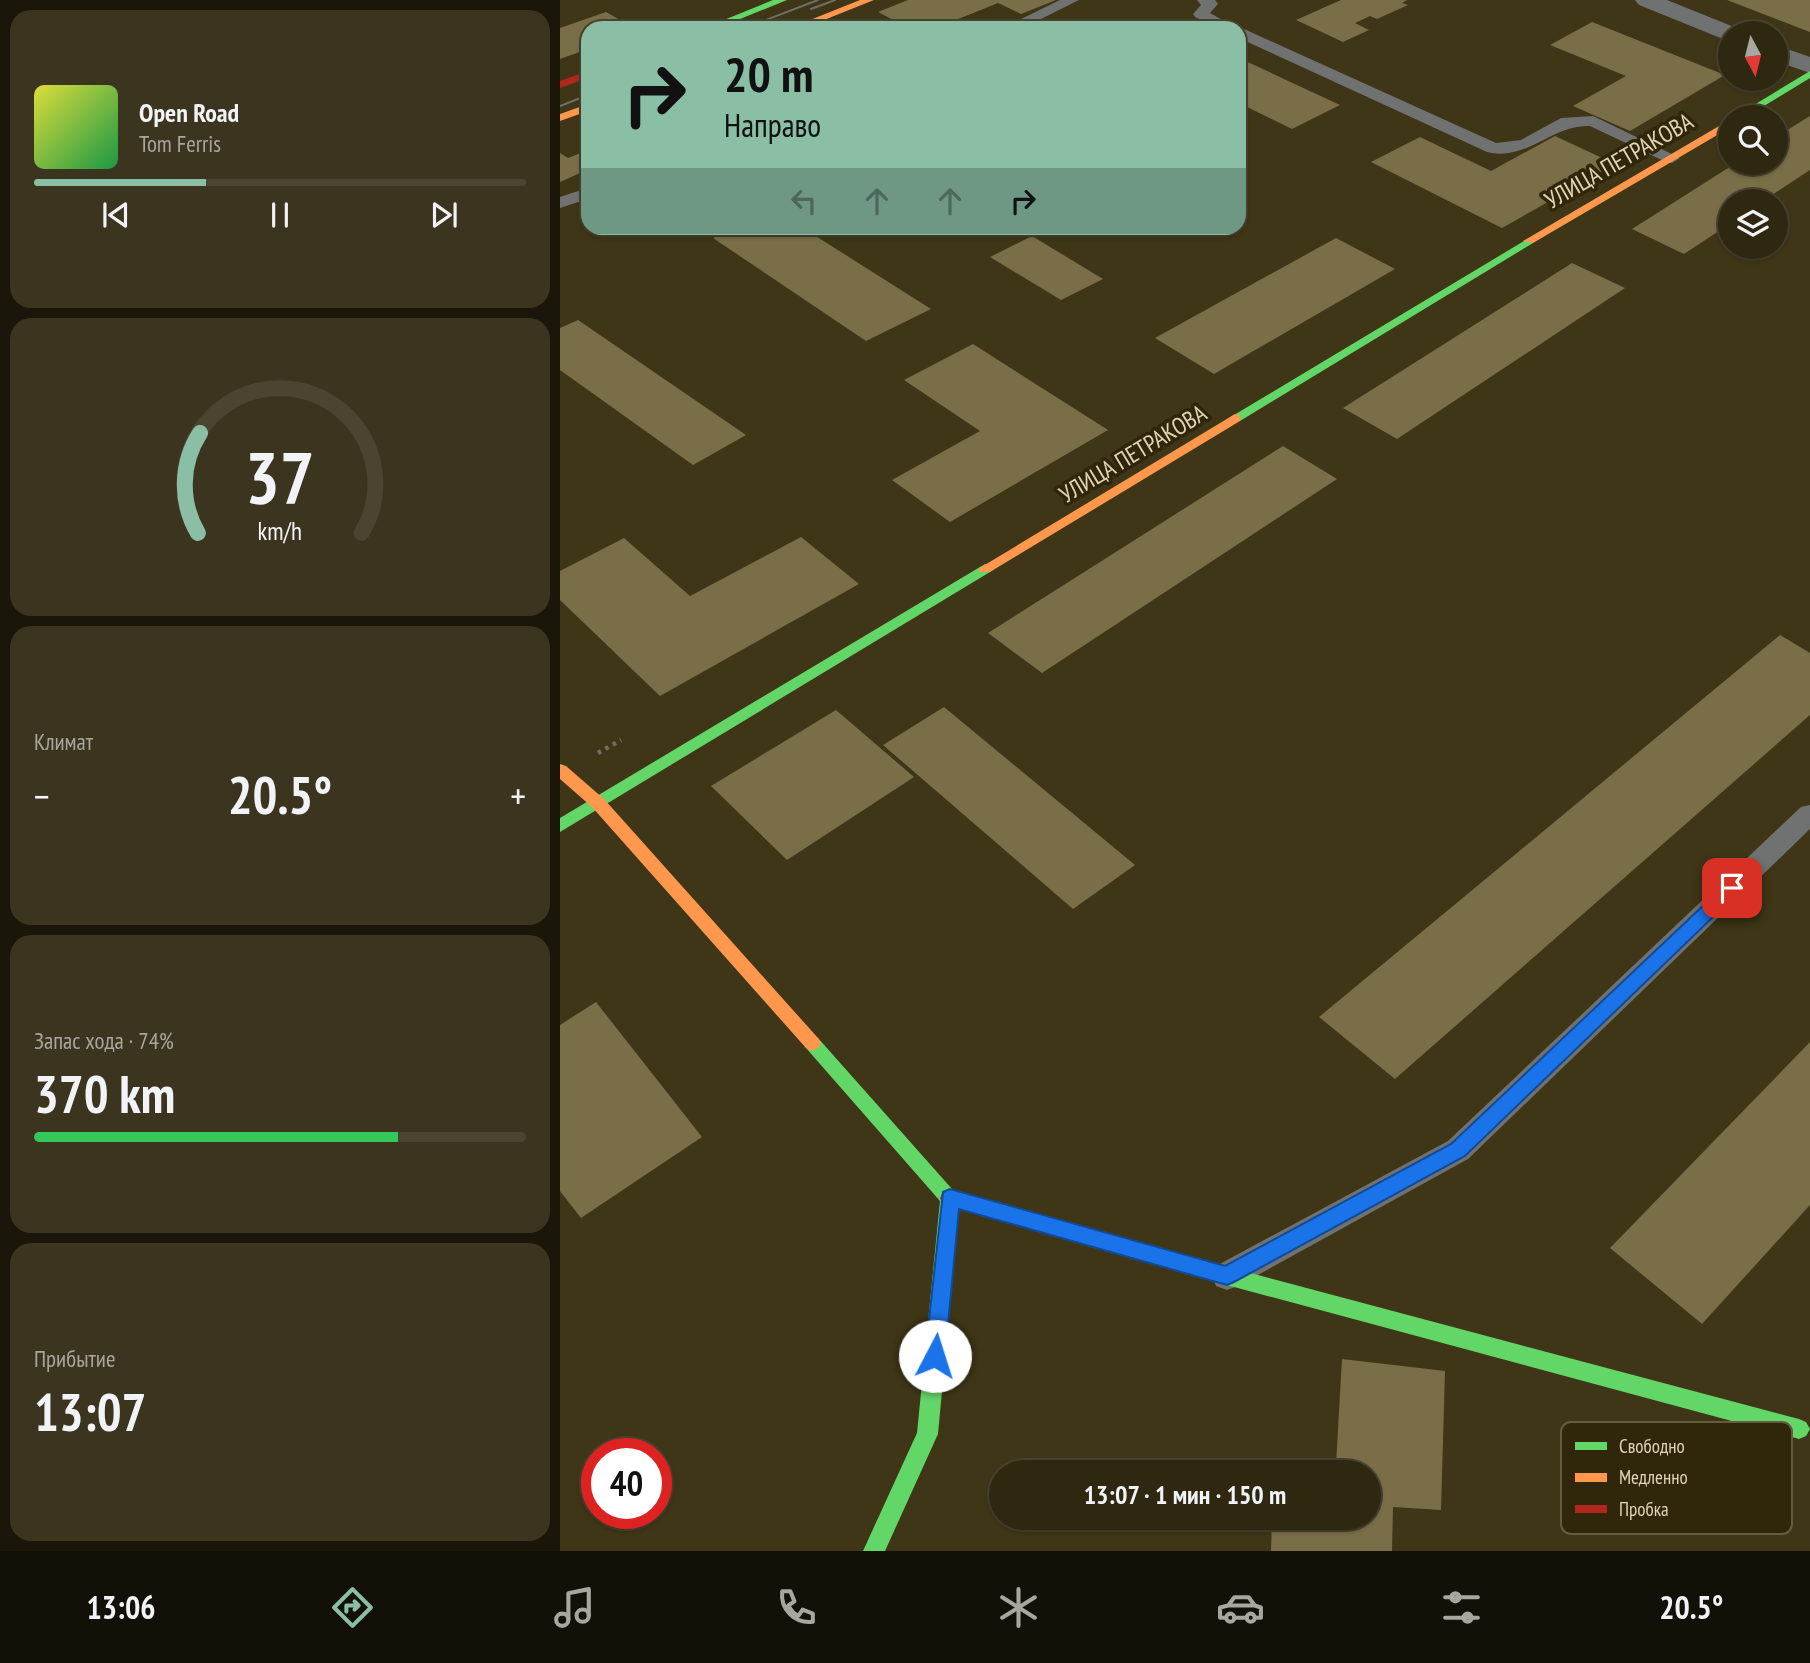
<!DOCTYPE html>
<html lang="ru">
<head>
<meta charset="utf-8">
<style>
	body { margin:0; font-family:"PT Sans Narrow",sans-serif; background:#3b341f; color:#f1f3f6; height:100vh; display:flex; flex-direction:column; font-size:26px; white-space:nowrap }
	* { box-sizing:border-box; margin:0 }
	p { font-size:23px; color:#a7a69f }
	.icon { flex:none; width:38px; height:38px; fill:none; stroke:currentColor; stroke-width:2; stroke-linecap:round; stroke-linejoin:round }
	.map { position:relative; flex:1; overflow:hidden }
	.panel { display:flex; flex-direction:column; gap:10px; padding:10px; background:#1a1609; width:560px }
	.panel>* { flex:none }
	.banner { position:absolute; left:21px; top:21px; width:665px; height:214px; border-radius:21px; box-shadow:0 2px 5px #0004,0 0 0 2px #4a4431; background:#8abfa5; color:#111; overflow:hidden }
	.needle { width:46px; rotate:173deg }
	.buttons { position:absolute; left:1158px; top:21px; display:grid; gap:14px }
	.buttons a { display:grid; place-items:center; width:70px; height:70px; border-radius:50%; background:#2f2811; box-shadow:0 2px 5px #0004,0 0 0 2px #4a4431; font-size:35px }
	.speed { position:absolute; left:21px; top:1438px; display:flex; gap:14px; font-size:35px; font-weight:700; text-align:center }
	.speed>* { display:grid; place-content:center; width:91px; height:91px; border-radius:50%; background:#2f2811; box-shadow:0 2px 5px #0004,0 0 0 2px #4a4431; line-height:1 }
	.speed .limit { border:10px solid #d22; background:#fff; color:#111 }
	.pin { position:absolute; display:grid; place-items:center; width:60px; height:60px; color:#fff; margin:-30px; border-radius:14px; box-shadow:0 4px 10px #0006 }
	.me { position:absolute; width:77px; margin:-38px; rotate:5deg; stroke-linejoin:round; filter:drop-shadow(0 0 5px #0008) }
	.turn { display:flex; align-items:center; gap:24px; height:147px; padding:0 28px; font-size:32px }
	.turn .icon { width:91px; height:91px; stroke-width:2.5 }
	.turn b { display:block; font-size:49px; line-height:60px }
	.lanes { display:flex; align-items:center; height:66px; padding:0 28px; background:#0003; justify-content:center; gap:35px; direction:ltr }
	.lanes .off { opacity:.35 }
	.big { font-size:52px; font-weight:600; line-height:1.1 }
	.panel .card { flex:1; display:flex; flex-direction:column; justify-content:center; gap:10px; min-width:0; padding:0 24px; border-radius:21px; background:#3b341f }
	.panel .dial { align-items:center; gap:0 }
	.dial svg { height:182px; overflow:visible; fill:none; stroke:#4a4431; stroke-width:7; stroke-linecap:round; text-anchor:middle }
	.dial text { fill:#f1f3f6; stroke:none }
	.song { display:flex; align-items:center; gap:21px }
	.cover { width:84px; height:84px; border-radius:10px; background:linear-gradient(135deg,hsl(60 70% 55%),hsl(140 70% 35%)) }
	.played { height:7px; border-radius:4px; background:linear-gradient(90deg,#8abfa5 35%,#4a4431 35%) }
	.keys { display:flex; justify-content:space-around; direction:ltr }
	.heat { display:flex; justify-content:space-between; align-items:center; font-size:38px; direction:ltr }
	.charge { height:10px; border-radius:5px; background:linear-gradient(90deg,#34c759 74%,#4a4431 0) }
	.trip { position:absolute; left:429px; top:1460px; width:392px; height:70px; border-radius:35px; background:#2f2811; box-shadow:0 2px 5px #0004,0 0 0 2px #4a4431; font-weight:600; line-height:70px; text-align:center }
	.menu { display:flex; height:112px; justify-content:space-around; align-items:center; background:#131007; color:#a7a69f }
	.menu .icon { width:49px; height:49px }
	.menu .active { color:#8abfa5 }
	.menu b { font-size:32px; color:#f1f3f6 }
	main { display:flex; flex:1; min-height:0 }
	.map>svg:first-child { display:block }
</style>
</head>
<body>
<main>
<section class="panel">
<div class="card">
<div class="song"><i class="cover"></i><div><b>Open Road</b><p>Tom Ferris</p></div></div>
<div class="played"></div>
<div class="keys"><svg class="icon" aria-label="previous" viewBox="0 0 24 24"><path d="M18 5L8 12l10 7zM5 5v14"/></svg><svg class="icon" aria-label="pause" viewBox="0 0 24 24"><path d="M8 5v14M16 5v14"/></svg><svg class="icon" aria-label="next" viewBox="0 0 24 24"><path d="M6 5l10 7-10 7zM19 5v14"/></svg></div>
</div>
<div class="card dial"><svg viewBox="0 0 100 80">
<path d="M14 69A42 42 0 1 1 86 69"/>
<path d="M14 69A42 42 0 0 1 15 25" stroke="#8abfa5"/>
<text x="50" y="56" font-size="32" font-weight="700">37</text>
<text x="50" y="72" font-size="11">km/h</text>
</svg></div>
<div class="card"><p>Климат</p>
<div class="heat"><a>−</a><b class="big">20.5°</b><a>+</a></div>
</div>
<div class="card"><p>Запас хода · 74%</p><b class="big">370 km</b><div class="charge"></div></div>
<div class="card"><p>Прибытие</p><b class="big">13:07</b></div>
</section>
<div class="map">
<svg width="1250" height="1551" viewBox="0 0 1250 1551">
	<rect width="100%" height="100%" fill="#3f3617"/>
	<!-- building -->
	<path fill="#7a6e49" d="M348,0H496L461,14L438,3L376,28H349L318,12Z
		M781,0H847L842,3L848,5L817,19L810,16L795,23L809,30L783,42L736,20Z
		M1167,0H1250V32Z
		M46,12L74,28H28V49L0,59V28Z
		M1032,22L1165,75L1070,131L1013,106L1066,76L990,45Z
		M679,58L780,105L732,129L679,103Z
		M1250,116V170L1203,201H1171V223L1124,254L1072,229L1176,163H1216V137Z
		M995,136L1055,164L942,228L811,162L860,137L931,171Z
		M28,150V179L20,173L0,182V153L8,158Z
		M176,228H243L371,309L306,341L153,238Z
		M472,236L543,279L501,300L430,257Z
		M776,238L835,269L654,374L595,338Z
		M1012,263L1065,288L837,439L783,408Z
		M18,320L186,435L133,465L0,370V328Z
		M413,344L548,430L390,522L332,480L420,431L344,380Z
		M723,446L777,479L482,673L428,633Z
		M241,537L299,584L100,696L0,600V571L64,538L130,596Z
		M1220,635L1250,653V715L835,1079L759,1017Z
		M384,707L575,865L513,909L323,745Z
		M276,710L354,777L227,860L151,786Z
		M36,1002L142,1137L21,1218L0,1191V1025Z
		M1250,1042V1205L1142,1324L1050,1248Z
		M782,1359L885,1371L881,1510L833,1507L832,1551H711L712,1517H808V1472H715L716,1459L776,1465Z"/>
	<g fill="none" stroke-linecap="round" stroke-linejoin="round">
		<!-- path -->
		<path stroke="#6f6e69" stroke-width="4.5" stroke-dasharray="3.5 5" stroke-linecap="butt" d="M38,753L61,740"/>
		<!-- lane -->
		<path fill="#707171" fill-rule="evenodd" d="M500,0H519L463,28H443Z
			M637,0H655L658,4L650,13L677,28L684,29L936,143L961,140L1001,118L1033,116L1120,158L1112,163L1106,162L1030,126C992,124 967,162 927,152L679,38V28H658L635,17L633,14L641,5Z
			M18,191L28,194V205L18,202L0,208V197Z
			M1250,805V829L908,1159L678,1286L667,1290L656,1286L652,1276L656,1266L888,1141L1241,807Z"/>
		<!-- street -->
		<path fill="#707171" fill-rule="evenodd" d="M1075,0H1107L1179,29L1182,33H1171V41L1163,39L1079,5Z
			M1216,45L1250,57V73L1216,61Z"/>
		<!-- fast -->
		<path fill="#63d668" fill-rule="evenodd" d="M213,0H227L158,28H144Z
			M1250,71V78L1186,117H1174Z
			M969,238L975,241L973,243L680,421H670L669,418Z
			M425,564L430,566L432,569L430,572L0,832V818Z
			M252,1035L258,1038L400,1198L378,1434L325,1551H303L357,1433L380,1201L246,1048L243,1043L246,1038Z
			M626,1256L1239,1419L1246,1422L1250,1429L1246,1436L1239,1439L626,1274L619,1271L616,1265L619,1259Z"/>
		<!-- slow -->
		<path fill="#ff974d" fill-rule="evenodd" d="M300,0H314L244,28H230Z
			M28,104V111L0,121V114Z
			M1171,119V127L973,243L963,241Z
			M675,414L680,415V421L430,572H420L418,569Z
			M0,764L6,766L44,799L258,1038L261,1043L258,1048L252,1051L246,1048L32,807L0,779Z"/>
		<!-- jam -->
		<path fill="#b3261e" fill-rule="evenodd" d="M28,71V78L0,88V81Z
			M390,1189L626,1256L633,1259L636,1265L633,1271L626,1274L390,1207L383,1204L380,1198L383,1192Z"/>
		<!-- tram -->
		<path stroke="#716e64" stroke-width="2" d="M251,9L275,0
			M185,28L258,0
			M0,106L28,95"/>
	</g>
	<!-- route -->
	<path fill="#1a73e8" stroke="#114b97" stroke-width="2" d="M1172,882L1178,884L1180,888L1178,893L905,1156L674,1282L667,1285L399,1209L385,1356L382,1363L375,1366L368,1363L365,1356L383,1192L390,1189L665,1266L891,1144L1166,884Z"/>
	<g text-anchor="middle" stroke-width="7" stroke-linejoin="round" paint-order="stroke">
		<!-- street labels -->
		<g font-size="24" fill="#e1d5b5" stroke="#30260a">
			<text transform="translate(1059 161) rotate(-30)" y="8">УЛИЦА ПЕТРАКОВА</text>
			<text transform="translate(573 454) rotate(-31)" y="8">УЛИЦА ПЕТРАКОВА</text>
		</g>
	</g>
	<!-- legend -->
	<rect x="1001" y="1422" width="231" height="112" rx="10" fill="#30260a" stroke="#655b3d" stroke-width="2"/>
	<rect x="1015" y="1442" width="32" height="8" fill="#63d668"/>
	<rect x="1015" y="1473" width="32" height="9" fill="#ff974d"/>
	<rect x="1015" y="1505" width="32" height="8" fill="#b3261e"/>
	<g font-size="19" fill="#e1d5b5">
		<text x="1059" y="1453">Свободно</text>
		<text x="1059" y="1484">Медленно</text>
		<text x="1059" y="1516">Пробка</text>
	</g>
</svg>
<div class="buttons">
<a><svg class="needle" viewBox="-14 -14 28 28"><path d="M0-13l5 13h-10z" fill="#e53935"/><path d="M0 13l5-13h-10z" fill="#a7a69f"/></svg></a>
<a><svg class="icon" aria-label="search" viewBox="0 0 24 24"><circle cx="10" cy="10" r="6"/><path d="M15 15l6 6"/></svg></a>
<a><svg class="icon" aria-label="layers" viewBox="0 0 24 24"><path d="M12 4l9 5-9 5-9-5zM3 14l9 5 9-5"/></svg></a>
</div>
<div class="speed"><div class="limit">40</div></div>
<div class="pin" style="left:1172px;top:888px;background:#d93025"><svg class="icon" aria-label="arrive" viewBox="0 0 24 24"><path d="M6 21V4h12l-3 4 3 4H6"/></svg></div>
<svg class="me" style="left:375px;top:1356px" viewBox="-20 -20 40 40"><circle r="19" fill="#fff"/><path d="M0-13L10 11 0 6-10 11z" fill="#1a73e8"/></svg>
<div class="trip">13:07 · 1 мин · 150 m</div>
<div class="banner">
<div class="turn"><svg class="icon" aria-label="right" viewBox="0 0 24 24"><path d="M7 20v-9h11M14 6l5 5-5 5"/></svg><div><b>20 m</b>Направо</div></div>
<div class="lanes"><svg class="icon off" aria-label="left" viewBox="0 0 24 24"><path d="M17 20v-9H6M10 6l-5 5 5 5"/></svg><svg class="icon off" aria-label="ahead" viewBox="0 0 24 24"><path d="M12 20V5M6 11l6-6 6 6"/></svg><svg class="icon off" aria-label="ahead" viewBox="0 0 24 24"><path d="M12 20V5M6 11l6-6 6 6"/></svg><svg class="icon" aria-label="right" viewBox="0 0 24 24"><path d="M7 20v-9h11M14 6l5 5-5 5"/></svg></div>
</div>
</div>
</main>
<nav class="menu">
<b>13:06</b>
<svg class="icon active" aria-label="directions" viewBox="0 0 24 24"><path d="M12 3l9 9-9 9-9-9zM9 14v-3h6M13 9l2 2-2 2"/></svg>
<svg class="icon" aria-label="music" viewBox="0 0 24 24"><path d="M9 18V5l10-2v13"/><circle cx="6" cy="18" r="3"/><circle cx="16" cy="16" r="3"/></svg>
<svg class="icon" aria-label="phone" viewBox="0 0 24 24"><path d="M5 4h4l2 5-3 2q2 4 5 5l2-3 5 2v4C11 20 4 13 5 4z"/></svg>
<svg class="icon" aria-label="climate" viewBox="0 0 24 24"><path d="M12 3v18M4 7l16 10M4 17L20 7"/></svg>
<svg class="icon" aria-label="car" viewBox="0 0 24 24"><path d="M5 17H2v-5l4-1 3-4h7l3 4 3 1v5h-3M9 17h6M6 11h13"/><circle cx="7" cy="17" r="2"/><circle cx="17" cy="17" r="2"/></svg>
<svg class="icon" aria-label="filters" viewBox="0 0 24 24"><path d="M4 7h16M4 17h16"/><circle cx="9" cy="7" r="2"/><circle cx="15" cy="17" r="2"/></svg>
<b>20.5°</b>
</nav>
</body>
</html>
